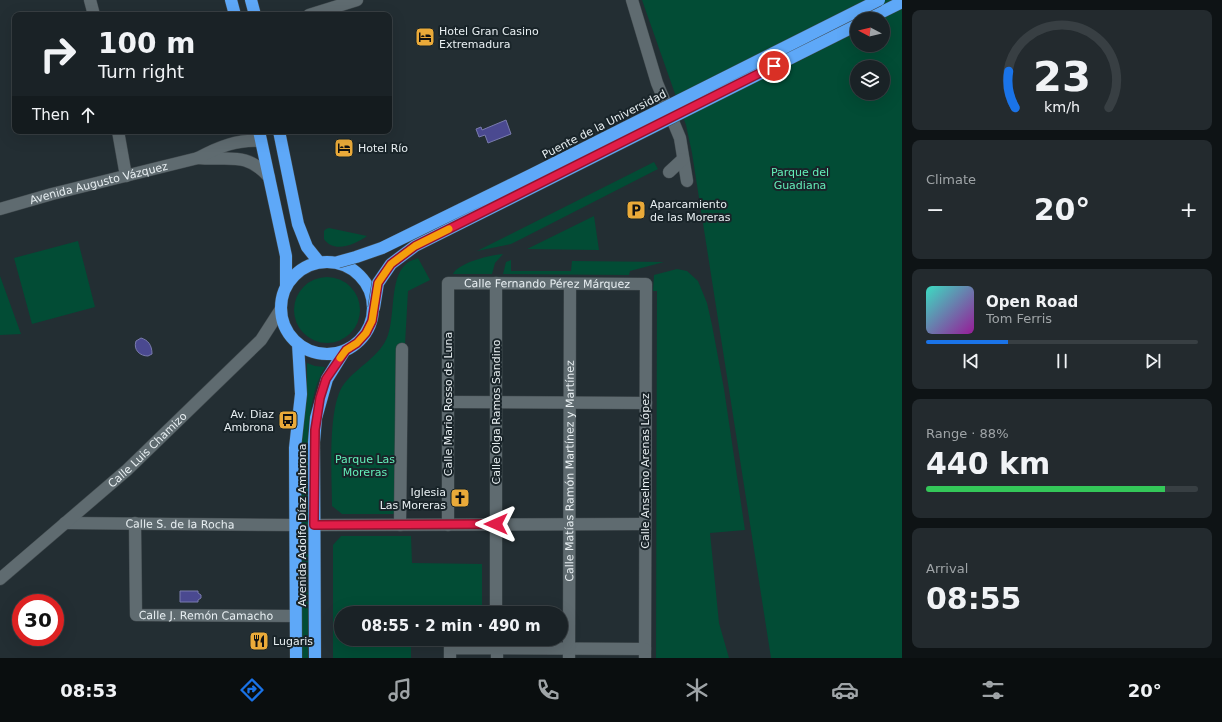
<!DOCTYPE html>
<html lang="en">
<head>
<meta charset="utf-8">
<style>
	body { margin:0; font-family:"DejaVu Sans",sans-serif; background:#232a2e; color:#f1f3f6; height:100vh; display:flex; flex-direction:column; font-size:15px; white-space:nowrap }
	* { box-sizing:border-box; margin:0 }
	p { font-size:13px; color:#9fa4a7 }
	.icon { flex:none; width:22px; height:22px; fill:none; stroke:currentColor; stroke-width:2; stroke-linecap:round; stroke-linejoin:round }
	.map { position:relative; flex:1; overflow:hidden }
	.drawer { display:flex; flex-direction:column; gap:10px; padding:10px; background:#0e1315; width:320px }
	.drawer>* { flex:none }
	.guide { position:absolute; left:12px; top:12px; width:380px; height:122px; border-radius:8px; box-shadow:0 4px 16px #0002,0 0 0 1px #383f43; background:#1a2226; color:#f1f3f6; overflow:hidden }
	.needle { width:26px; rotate:277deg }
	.fabs { position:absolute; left:850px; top:12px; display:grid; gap:8px }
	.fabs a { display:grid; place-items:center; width:40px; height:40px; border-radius:50%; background:#1a2226; box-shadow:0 4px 16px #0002,0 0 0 1px #383f43; font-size:20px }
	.speed { position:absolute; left:12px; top:594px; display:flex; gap:8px; font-size:20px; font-weight:700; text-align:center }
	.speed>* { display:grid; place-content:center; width:52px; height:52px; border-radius:50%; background:#1a2226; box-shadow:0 4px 16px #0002,0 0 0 1px #383f43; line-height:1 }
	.speed .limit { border:6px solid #d22; background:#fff; color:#111 }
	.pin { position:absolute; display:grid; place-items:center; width:34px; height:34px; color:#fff; margin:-17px; border:2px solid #fff; border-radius:50%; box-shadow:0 1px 4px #0007 }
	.me { position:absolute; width:44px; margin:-22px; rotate:270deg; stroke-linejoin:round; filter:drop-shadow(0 0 3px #0008) }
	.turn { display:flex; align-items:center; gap:14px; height:84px; padding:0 20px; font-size:18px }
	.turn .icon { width:52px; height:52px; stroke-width:2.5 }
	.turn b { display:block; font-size:28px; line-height:34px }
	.then { display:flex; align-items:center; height:38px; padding:0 20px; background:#0003; gap:8px; font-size:15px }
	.big { font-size:30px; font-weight:600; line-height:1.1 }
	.drawer .widget { flex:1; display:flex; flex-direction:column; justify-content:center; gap:6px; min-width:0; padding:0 14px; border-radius:8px; background:#232a2e }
	.drawer .dial { align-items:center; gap:0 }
	.dial svg { height:104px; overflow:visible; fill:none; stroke:#383f43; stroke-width:7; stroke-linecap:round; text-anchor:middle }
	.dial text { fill:#f1f3f6; stroke:none }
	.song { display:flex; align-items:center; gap:12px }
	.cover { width:48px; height:48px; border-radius:6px; background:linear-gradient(135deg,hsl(170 70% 55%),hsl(300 70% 35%)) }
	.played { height:4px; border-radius:2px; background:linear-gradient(90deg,#1a73e8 30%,#383f43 30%) }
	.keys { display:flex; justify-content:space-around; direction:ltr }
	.heat { display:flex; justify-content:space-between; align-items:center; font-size:22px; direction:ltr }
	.charge { height:6px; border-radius:3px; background:linear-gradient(90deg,#34c759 88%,#383f43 0) }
	.trip { position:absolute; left:334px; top:606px; width:234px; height:40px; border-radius:20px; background:#1a2226; box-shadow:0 4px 16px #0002,0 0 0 1px #383f43; font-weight:600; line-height:40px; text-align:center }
	.dock { display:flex; height:64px; justify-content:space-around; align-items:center; background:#0a0e0f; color:#9fa4a7 }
	.dock .icon { width:28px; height:28px }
	.dock .selected { color:#1a73e8 }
	.dock b { font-size:18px; color:#f1f3f6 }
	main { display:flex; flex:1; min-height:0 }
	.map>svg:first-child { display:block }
</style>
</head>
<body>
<main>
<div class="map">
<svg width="902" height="658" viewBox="0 0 902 658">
	<rect width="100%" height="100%" fill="#232e33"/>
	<!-- green -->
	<path fill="#024c35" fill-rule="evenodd" d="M642,0H902V658H771L692,153L686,125ZM857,19H883V45H857ZM857,67H883V93H857Z
		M654,162L658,169L523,238L511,244L477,251Z
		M594,216L599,250L527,249Z
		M329,228L367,236C356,244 334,254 324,239V231L326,229Z
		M78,241L95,307L32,324L14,258Z
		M503,254L495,263L492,274H453C458,263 490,255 503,254Z
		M418,258L430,280L408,291L405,344L397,345V514H342L332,506C332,477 327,406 344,384C358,366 381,356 388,335C395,315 390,279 405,265C408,261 414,260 418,258Z
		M511,260V271H571L572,261L664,262L630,271L629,275L503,274L506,262Z
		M677,269L687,271L698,281L707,303L712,325L724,389L745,530L710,533L719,623L729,658H656L657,291H653L654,275Z
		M0,276L21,334L0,335Z
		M294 310a33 33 0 1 1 66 0a33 33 0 1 1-66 0Z
		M307,363L315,366L325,367C313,387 310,411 308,434V658H301L300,455L302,412L307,386Z
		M341,536H411L412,563L482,564V611H411V613H341V639H411V658H333V545Z"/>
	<!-- water -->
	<path fill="#4a4990" stroke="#797bad" d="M506,120L511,134L488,143L485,135L479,137L476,129L481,127L482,130Z
		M141,338C148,340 152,345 152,354L148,356C140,356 133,350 136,341Z
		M180,591H198V593L201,595V598L198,600V602H180Z"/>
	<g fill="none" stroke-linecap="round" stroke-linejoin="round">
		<defs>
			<g id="street">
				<path d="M90,0L94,15"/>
				<path d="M632,0L657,83L680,138L687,181"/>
				<path d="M309,15L357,0"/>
				<path d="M118,131L126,176"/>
				<path d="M198,158C229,161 246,151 269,177"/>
				<path d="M669,172L683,159"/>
				<path id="s1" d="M0,209L52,194L198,158C218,147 238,139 261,141"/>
				<path d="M496,283V613"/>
				<path d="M448,402L646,403"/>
				<path id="s2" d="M65,523L295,525"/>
				<path id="s3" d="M135,523L136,615L295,616"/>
				<path d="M314,525L645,524"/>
				<path d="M400,525L402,349"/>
				<path id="s4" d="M448,525V283L646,284L645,658"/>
				<path id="s5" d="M0,579L127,470L261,340L281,309"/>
				<path d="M497,639V658"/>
				<path d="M450,658V648L645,649"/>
				<path id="s6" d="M569,658L570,284"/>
			</g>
			<path id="highway" d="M231,0L235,15
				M251,0L255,15
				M868,19L902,2
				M259,131L286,256V286
				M279,131L298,224L307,247L319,262
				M281 308a46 46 0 1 1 92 0a46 46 0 1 1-92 0Z
				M296,658L295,448L301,394L298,344
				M315,658L314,442L316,418L327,379L345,350"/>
		</defs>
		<!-- street casing -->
		<use href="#street" stroke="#414a4e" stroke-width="13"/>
		<!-- highway casing -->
		<use href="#highway" stroke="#414a4e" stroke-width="13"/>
		<!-- street -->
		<use href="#street" stroke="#5f6b70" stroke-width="12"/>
		<!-- highway -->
		<use href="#highway" stroke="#5ea8f8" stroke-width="12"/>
		<defs>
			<path id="highway-bridge" d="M338,262L356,257L382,248L533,174L879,0
				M374,308L378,283L391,264L415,246L857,25"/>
		</defs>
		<!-- highway-bridge casing -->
		<use href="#highway-bridge" stroke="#414a4e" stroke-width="13" stroke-linecap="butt"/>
		<!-- highway-bridge -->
		<use href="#highway-bridge" stroke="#5ea8f8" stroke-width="12"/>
	</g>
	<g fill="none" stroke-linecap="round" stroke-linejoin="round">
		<defs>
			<path id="route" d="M496,524L314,525L315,430L320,398L326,379L346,350L357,343L366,333L372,321L378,283L391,264L415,246L774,66"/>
		</defs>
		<!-- route casing -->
		<use href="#route" stroke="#92132f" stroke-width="10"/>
		<!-- route -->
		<use href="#route" stroke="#e11d48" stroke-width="7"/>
		<!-- slow -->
		<path stroke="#f59e0b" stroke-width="7" d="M340,358L346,350L357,343L366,333L372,321L378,283L391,264L415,246L449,229"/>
	</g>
	<!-- icons -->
	<defs>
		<symbol id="hotel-square" viewBox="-11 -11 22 22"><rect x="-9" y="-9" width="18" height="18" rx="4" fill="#eaaa39" stroke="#192429"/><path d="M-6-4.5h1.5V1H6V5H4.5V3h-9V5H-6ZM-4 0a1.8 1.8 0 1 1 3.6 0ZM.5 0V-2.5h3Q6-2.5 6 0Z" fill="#111"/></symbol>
		<symbol id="parking-square" viewBox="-11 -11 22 22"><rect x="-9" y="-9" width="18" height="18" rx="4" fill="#eaaa39" stroke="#192429"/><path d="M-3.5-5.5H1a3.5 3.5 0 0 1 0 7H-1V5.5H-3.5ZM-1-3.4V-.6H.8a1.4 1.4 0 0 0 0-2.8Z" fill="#111"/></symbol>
		<symbol id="bus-square" viewBox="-11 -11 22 22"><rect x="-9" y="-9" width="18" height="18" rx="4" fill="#eaaa39" stroke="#192429"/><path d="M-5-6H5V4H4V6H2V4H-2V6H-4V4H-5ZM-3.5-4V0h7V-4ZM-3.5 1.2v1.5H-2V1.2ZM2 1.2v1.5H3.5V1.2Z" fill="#111"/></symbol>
		<symbol id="church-square" viewBox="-11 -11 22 22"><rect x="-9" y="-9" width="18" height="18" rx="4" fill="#eaaa39" stroke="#192429"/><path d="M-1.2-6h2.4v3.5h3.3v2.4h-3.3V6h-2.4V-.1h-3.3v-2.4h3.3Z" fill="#111"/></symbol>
		<symbol id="restaurant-square" viewBox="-11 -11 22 22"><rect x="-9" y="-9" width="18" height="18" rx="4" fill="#eaaa39" stroke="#192429"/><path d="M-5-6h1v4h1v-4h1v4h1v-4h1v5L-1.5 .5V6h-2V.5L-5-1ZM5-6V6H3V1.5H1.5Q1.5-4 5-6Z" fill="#111"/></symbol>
	</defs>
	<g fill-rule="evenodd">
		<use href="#hotel-square" x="414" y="26" width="22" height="22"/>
		<use href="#hotel-square" x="333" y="137" width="22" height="22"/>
		<use href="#parking-square" x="625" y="199" width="22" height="22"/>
		<use href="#bus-square" x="277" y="409" width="22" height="22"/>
		<use href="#church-square" x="449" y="487" width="22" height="22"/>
		<use href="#restaurant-square" x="248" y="630" width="22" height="22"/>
	</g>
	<g text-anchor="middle" stroke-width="4" stroke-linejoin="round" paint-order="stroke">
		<!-- poi labels -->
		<g font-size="11" fill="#e8eff2" stroke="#192429" text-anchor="start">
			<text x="439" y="35">Hotel Gran Casino<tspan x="439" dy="13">Extremadura</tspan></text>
			<text x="358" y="152">Hotel Río</text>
			<text x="650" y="208">Aparcamiento<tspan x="650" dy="13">de las Moreras</tspan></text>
			<text x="274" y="418" text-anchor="end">Av. Diaz<tspan x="274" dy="13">Ambrona</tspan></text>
			<text x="446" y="496" text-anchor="end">Iglesia<tspan x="446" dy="13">Las Moreras</tspan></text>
			<text x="273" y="645">Lugaris</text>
		</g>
		<!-- street labels -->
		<g font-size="11" fill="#e8eff2" stroke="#192429">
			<text transform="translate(604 124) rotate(-27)" y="4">Puente de la Universidad</text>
			<text dy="4" stroke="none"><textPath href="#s1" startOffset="102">Avenida Augusto Vázquez</textPath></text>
			<text dy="4" stroke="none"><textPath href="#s4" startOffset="341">Calle Fernando Pérez Márquez</textPath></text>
			<text transform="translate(448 404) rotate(-90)" y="4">Calle Mario Rosso de Luna</text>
			<text transform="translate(496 412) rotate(-90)" y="4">Calle Olga Ramos Sandino</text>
			<text dy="4" stroke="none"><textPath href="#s5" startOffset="196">Calle Luis Chamizo</textPath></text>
			<text dy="4" stroke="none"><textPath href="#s6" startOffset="187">Calle Matías Ramón Martínez y Martínez</textPath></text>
			<text transform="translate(645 471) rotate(-90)" y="4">Calle Anselmo Arenas López</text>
			<text dy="4" stroke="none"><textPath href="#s2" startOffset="115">Calle S. de la Rocha</textPath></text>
			<text transform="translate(302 525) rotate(-90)" y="4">Avenida Adolfo Díaz Ambrona</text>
			<text dy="4" stroke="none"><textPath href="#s3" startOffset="162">Calle J. Remón Camacho</textPath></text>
		</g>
		<!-- park labels -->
		<g font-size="11" fill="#64efb9" stroke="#192429">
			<text x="800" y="176">Parque del<tspan x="800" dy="13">Guadiana</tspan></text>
			<text x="365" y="463">Parque Las<tspan x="365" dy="13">Moreras</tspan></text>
		</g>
	</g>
</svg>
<div class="fabs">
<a><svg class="needle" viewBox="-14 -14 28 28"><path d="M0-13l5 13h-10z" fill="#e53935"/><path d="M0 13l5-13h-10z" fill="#9fa4a7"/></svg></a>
<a><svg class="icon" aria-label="layers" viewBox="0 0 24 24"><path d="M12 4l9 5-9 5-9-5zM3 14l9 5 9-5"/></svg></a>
</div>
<div class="speed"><div class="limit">30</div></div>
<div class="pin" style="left:774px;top:66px;background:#d93025"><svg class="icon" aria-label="arrive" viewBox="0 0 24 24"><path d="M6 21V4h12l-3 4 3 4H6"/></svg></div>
<svg class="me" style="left:496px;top:524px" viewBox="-20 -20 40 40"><path d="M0-17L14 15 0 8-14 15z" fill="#e11d48" stroke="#fff" stroke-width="4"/></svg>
<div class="trip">08:55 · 2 min · 490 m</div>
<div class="guide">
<div class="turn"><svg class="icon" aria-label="right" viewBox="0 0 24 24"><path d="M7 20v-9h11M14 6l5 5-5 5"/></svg><div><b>100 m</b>Turn right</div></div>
<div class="then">Then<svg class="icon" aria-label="ahead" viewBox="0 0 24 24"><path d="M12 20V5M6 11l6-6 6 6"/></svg></div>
</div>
</div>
<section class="drawer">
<div class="widget dial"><svg viewBox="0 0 100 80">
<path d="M14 69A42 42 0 1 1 86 69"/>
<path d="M14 69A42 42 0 0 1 9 41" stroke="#1a73e8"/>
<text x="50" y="56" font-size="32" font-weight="700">23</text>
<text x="50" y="72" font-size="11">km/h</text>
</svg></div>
<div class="widget"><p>Climate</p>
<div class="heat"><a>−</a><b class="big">20°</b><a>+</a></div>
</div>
<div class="widget">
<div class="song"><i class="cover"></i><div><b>Open Road</b><p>Tom Ferris</p></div></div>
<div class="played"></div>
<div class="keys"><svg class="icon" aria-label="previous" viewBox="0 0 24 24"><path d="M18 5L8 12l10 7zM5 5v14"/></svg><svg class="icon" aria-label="pause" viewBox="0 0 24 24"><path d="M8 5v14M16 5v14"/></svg><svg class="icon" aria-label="next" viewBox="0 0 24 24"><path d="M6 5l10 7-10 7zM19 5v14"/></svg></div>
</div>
<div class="widget"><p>Range · 88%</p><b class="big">440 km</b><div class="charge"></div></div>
<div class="widget"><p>Arrival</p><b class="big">08:55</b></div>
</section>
</main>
<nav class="dock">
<b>08:53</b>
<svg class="icon selected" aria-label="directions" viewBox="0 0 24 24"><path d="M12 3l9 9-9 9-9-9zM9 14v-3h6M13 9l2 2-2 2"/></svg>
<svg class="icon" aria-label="music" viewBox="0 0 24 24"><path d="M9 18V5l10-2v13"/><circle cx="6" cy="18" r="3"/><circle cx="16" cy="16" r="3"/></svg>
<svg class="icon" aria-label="phone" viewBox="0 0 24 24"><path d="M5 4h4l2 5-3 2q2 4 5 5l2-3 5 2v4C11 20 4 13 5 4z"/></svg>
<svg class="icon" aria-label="climate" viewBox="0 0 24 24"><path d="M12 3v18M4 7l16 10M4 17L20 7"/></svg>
<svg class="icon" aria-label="car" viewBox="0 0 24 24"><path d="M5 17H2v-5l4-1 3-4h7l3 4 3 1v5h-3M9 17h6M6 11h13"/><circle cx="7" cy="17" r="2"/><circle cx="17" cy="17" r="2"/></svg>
<svg class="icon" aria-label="filters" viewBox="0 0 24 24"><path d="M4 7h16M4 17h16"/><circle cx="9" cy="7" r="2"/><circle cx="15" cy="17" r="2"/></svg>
<b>20°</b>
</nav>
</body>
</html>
